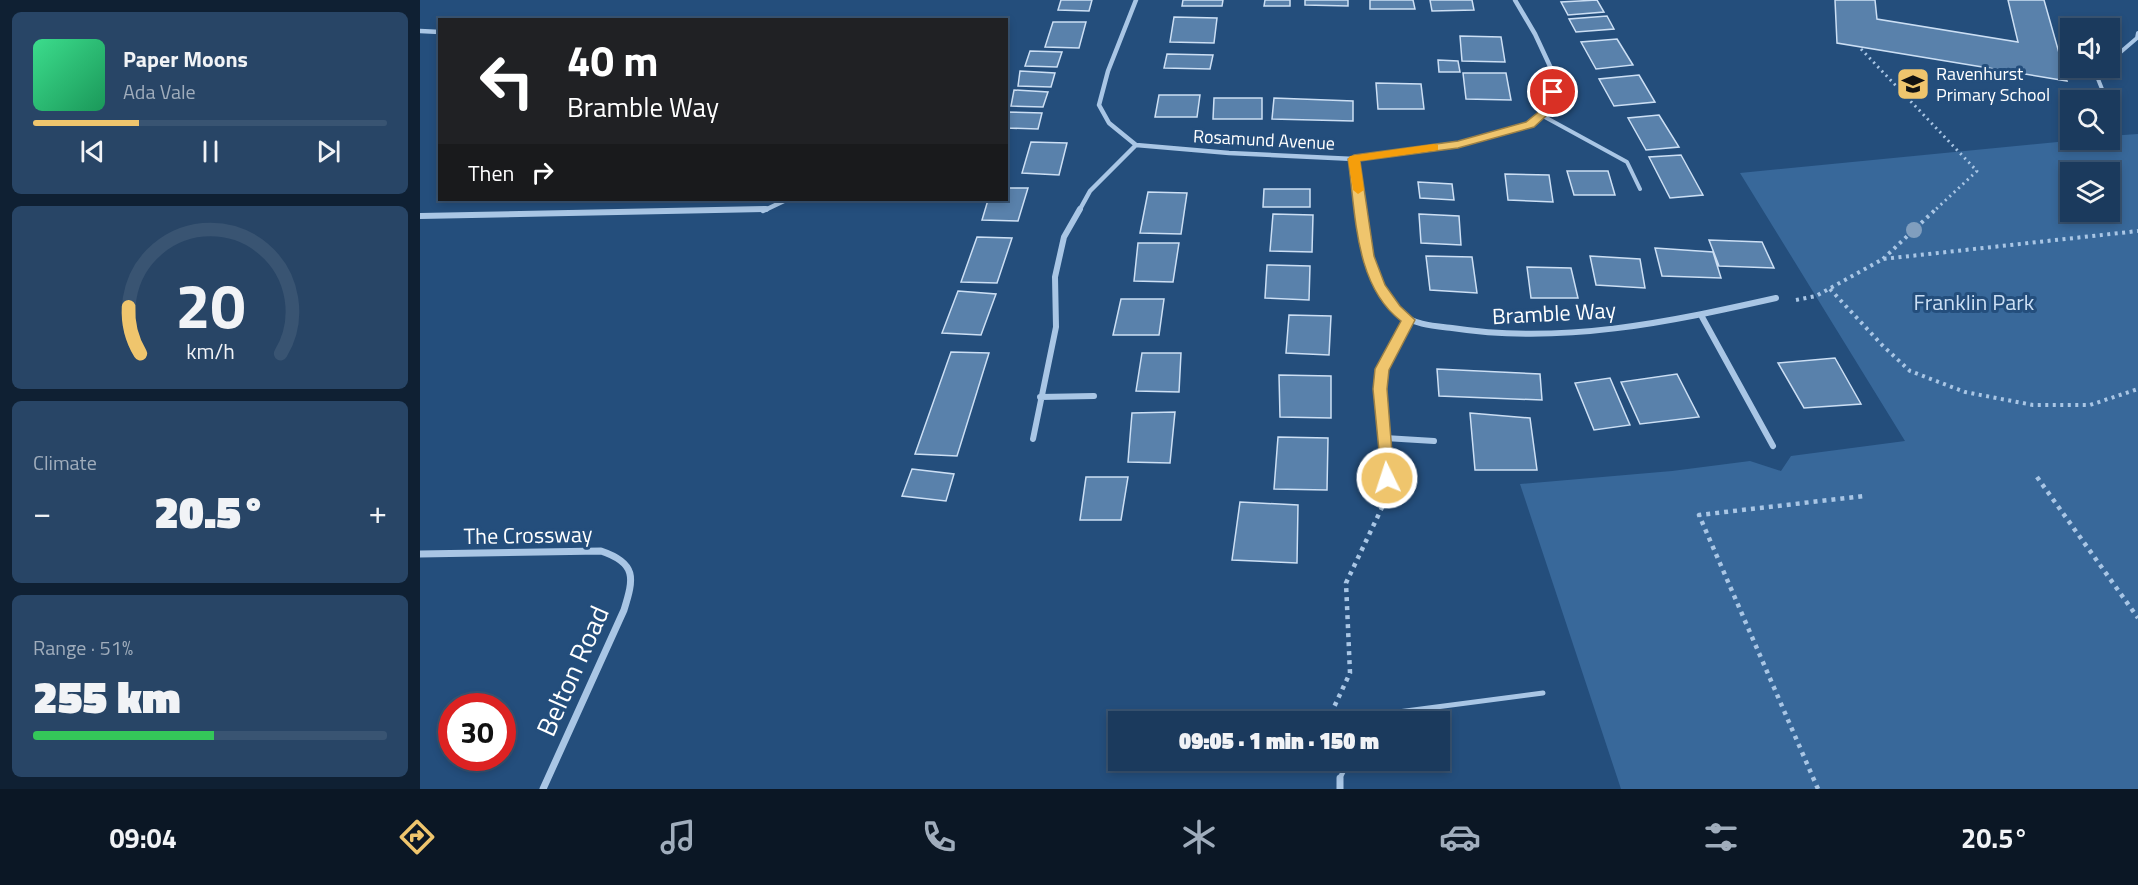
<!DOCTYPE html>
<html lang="en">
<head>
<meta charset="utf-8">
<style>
	body { margin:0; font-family:"Titillium Web",sans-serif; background:#284566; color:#f1f3f6; height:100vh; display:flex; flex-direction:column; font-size:22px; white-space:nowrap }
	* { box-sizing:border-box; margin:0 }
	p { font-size:20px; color:#a0adbc }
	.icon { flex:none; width:33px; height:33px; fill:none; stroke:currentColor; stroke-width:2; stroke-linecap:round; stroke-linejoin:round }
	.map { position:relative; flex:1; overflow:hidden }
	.sheet { display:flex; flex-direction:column; gap:12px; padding:12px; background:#0f2033; width:420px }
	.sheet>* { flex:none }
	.banner { position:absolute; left:18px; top:18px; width:570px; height:183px; border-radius:0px; box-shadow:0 3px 9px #0003,0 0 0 2px #395472; background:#202124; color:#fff; overflow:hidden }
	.fabs { position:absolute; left:1640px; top:18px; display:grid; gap:12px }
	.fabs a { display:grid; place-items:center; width:60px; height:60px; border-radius:0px; background:#1b3a5d; box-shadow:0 3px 9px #0003,0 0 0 2px #395472; font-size:30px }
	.speed { position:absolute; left:18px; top:693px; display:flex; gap:12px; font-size:30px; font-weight:700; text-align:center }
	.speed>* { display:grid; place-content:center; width:78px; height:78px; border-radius:50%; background:#1b3a5d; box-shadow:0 3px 9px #0003,0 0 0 2px #395472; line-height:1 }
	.speed .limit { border:9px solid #d22; background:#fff; color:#111 }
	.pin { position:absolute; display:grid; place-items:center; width:51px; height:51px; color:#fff; margin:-26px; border:3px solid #fff; border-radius:50%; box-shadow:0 2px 6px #0007 }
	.me { position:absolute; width:66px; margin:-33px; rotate:356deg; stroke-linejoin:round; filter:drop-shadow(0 0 4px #0008) }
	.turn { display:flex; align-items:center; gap:21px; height:126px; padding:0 30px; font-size:27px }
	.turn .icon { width:78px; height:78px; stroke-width:2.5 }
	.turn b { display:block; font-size:42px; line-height:51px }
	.then { display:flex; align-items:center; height:57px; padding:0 30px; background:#0003; gap:12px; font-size:22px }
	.big { font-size:45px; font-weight:800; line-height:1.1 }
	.sheet .tile { flex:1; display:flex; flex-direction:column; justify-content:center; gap:9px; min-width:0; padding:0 21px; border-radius:9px; background:#284566 }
	.sheet .dial { align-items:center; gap:0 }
	.dial svg { height:156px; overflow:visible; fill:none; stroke:#395472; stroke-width:7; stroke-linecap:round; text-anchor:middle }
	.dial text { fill:#f1f3f6; stroke:none }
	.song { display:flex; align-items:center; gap:18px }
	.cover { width:72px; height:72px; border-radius:9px; background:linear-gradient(135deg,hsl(150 70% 55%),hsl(150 70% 35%)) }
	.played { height:6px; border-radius:3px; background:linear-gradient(90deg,#efc56d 30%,#395472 30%) }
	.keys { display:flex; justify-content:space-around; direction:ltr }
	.heat { display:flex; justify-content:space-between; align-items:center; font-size:33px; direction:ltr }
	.charge { height:9px; border-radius:4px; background:linear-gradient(90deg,#34c759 51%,#395472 0) }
	.trip { position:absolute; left:688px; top:711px; width:342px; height:60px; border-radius:0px; background:#1b3a5d; box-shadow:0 3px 9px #0003,0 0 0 2px #395472; font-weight:800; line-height:60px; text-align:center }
	.dock { display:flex; height:96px; justify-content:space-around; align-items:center; background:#0b1725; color:#a0adbc }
	.dock .icon { width:42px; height:42px }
	.dock .current { color:#efc56d }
	.dock b { font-size:27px; color:#f1f3f6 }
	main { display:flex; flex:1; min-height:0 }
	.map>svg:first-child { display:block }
</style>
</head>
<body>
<main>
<section class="sheet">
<div class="tile">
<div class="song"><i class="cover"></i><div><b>Paper Moons</b><p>Ada Vale</p></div></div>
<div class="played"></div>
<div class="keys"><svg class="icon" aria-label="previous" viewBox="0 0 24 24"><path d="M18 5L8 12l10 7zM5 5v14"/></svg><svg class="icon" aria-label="pause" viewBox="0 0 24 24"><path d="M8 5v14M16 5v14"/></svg><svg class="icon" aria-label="next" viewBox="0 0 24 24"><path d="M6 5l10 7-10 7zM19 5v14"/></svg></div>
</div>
<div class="tile dial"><svg viewBox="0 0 100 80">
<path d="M14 69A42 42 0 1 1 86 69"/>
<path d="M14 69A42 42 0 0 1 8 45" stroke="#efc56d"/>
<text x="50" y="56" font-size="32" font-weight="700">20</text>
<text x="50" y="72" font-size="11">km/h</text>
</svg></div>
<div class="tile"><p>Climate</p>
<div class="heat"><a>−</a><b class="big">20.5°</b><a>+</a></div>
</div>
<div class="tile"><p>Range · 51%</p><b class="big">255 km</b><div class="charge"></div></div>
</section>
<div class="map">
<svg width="1718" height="789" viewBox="0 0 1718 789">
	<rect width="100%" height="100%" fill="#244e7c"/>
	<!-- green -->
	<path fill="#38689a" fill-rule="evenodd" d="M1718,134V789H1201L1100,484L1252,471L1330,461L1361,471L1371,456L1485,441L1320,173L1658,140H1689V136ZM1650,172H1689V212H1650Z"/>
	<!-- building -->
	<path fill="#5981ab" stroke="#ccdff4" stroke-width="1.5" d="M641,0H672L669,11L638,10Z
		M763,0H803L802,6H762Z
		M845,0H870V6H844Z
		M885,0H928V6L885,5Z
		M950,0H993L995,9H950Z
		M1010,0H1052L1054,10L1012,11Z
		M1177,0L1184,12L1148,15L1141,2Z
		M1415,0H1455L1457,19L1598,42L1588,0H1624L1647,81L1417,43Z
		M1187,16L1194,29L1156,32L1149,19Z
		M754,17L797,18L794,43L750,42Z
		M633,22H666L659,48L625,47Z
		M1040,36L1081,37L1085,62L1042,61Z
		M1197,39L1213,65L1176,69L1161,42Z
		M610,51L642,52L637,67L605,66Z
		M747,54L793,55L790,69L744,68Z
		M1018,60L1038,61L1040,72H1019Z
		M600,71L635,73L631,87L598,86Z
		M1043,73H1086L1091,100L1046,99Z
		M1219,75L1235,102L1194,106L1179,79Z
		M956,83L1001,84L1004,109H958Z
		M594,90L628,92L623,107L591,106Z
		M739,95H780L777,117H735Z
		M794,98H842V119H793Z
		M854,98L933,101V121L852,119Z
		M587,112L622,113L618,129L586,128Z
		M1239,115L1259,147L1226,150L1208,118Z
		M611,142L647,143L639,175L602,173Z
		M1261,155L1283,195L1250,198L1229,157Z
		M1147,171H1188L1195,195H1154Z
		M1085,174L1129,175L1133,202L1088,200Z
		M998,182L1032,184L1034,200L1000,198Z
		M586,188H608L598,221L562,220L568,200H586Z
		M844,189H890V207H843Z
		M728,192L767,193L761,234L720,233Z
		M853,214L893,215L892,252L850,251Z
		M999,214L1039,216L1041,245L1001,243Z
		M557,237L592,238L577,283L541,282Z
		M1289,240L1342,242L1354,268L1299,266Z
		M718,243H759L753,282L714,281Z
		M1235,248L1293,252L1301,278L1242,276Z
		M1006,256L1052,257L1057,293L1010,290Z
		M1170,256L1220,259L1225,288L1176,285Z
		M847,265L890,266L889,300L845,298Z
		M1107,267L1151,268L1158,298H1111Z
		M538,291L576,294L561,335L522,333Z
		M701,299H744L739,335H693Z
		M869,315L911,316L909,355L866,353Z
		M531,352L569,353L537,456L495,454Z
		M722,353H761L759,392L716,391Z
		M1415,358L1441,404L1384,408L1358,363Z
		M1017,369L1120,374L1122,400L1019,396Z
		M1257,374L1279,417L1220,424L1201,382Z
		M859,375L911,376V418L860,417Z
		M1190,378L1210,425L1174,430L1155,383Z
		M755,412L750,463L708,462L712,413Z
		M1050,413L1110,418L1117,470H1055Z
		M858,437L908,438L907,490L854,489Z
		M492,469L534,474L526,501L482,496Z
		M666,477H708L701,520H660Z
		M820,502L878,505L877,563L812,560Z"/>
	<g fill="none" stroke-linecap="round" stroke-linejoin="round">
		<!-- path-far2 -->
		<path stroke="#a9c6e5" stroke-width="3" stroke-dasharray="2 4" stroke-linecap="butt" d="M1441,49L1557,171L1514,211"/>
		<!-- path-far1 -->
		<path stroke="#a9c6e5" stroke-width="4" stroke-dasharray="3 4.5" stroke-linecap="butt" d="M1463,259L1516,209
			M1410,289L1462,345L1490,371L1545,392L1613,405H1670L1718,389
			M1376,300L1396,296L1463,259L1718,231"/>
		<!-- path -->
		<path stroke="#a9c6e5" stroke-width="4.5" stroke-dasharray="4 5" stroke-linecap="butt" d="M1617,477L1718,618
			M907,722L930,673L926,583L967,497
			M1398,789L1279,515L1444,496"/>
		<!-- lane-far1 -->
		<path stroke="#a9c6e5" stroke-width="4" d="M1689,62L1717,38L1718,33
			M1683,68L1676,74L1686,99
			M1123,116L1207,162L1220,189"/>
		<!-- lane -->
		<path stroke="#a9c6e5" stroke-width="5" d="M951,722L955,715L1123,693
			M920,778L929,760"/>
		<!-- street-far2 -->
		<path stroke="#a9c6e5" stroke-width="4.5" d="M0,31L20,32
			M716,145L809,153L934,159L1038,144L1110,124L1132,106L1135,77L1115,34L1095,0
			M934,159L940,211
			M343,211L366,200
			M659,211L670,191L716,145L689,123L679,105L688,71L716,0"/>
		<!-- street-far1 -->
		<path stroke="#a9c6e5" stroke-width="6" d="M940,209C944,244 951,290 980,313C994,325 1014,326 1032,328C1142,345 1249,322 1356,298
			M0,216L346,209
			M1281,315L1353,446
			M620,397L674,396
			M965,438L1014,441
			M613,439L636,327L635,277L644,237L660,209
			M966,470L960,389L962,369L989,320"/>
		<!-- street -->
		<path stroke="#a9c6e5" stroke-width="7" d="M966,469L967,478
			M0,554L181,551C217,563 214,578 204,610L123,789
			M920,778V789"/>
	</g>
	<!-- trees -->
	<circle fill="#809ebe" cx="1494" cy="230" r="8"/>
	<!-- route -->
	<path fill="#efc56d" stroke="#9b8047" stroke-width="1.5" d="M1133,88L1138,92L1137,106L1114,127L1038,148L940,161L954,256L965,285L980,306L995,320L969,370L967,389L974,478L972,482L967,484L962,482L953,389L955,369L981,321C934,285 936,213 928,159L934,155L1038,141L1106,122L1127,105L1128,92Z"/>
	<!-- slow -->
	<path fill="#f59e0b" d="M1014,144L1018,145V150L940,161L944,190L938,194L933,190L928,159L930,156Z"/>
	<!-- icons -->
	<defs>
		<symbol id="school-square" viewBox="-11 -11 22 22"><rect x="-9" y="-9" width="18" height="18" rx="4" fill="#efc56d" stroke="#244e7c"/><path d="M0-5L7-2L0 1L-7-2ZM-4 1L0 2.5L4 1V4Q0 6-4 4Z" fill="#111"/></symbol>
	</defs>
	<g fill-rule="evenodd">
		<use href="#school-square" x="1474" y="65" width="38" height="38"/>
	</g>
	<g text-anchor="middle" stroke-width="6" stroke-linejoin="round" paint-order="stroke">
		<!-- far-poi labels -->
		<g font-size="18" fill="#fff" stroke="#244e7c" text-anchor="start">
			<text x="1516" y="80">Ravenhurst<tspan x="1516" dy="21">Primary School</tspan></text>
		</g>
		<!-- far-street labels -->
		<g font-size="18" fill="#fff" stroke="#244e7c">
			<text transform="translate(844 140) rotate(3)" y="6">Rosamund Avenue</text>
		</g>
		<!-- park labels -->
		<g font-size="22" fill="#ccdff4" stroke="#244e7c">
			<text x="1554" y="310">Franklin Park</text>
		</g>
		<!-- street labels -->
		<g font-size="22" fill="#fff" stroke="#244e7c">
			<text transform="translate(1134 313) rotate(-3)" y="8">Bramble Way</text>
			<text transform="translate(108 535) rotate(-1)" y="8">The Crossway</text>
		</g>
		<!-- near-street labels -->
		<g font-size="27" fill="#fff" stroke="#244e7c">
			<text transform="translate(153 671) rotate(-66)" y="9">Belton Road</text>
		</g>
	</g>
</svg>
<div class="fabs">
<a><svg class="icon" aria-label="sound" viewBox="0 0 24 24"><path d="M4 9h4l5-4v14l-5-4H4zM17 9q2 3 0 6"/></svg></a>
<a><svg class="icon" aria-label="search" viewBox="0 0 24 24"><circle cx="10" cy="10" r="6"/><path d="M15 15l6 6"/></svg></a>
<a><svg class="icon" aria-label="layers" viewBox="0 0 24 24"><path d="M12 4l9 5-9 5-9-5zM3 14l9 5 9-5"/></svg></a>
</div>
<div class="speed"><div class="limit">30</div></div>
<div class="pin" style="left:1133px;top:92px;background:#d93025"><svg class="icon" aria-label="arrive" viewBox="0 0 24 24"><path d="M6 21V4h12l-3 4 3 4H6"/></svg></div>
<svg class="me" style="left:967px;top:478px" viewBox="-20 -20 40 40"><circle r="17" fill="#efc56d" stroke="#fff" stroke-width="3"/><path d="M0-11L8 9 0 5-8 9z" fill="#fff"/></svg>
<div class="trip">09:05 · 1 min · 150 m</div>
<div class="banner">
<div class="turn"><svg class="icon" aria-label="left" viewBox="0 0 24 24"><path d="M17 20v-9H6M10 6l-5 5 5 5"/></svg><div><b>40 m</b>Bramble Way</div></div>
<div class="then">Then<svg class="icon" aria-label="right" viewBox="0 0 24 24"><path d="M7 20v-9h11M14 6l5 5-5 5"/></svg></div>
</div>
</div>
</main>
<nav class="dock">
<b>09:04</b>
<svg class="icon current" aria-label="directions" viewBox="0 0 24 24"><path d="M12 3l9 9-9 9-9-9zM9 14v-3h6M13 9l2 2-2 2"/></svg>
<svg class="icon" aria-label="music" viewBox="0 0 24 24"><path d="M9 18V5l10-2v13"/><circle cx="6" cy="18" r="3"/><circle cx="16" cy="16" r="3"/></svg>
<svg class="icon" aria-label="phone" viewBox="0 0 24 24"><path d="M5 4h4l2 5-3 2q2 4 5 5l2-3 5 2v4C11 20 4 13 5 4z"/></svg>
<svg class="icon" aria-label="climate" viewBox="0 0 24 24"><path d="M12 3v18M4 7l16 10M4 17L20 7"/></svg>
<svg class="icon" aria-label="car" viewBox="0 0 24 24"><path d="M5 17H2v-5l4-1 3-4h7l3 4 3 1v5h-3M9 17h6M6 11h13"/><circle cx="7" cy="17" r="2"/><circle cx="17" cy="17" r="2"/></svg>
<svg class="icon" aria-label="filters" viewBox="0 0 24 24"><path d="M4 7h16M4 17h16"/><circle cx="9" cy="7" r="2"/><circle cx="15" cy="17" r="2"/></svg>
<b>20.5°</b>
</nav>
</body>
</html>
